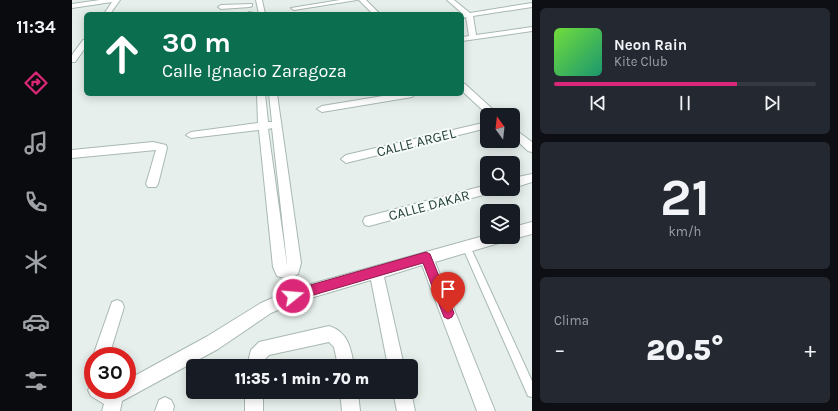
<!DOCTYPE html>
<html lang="es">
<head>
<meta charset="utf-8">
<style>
	body { margin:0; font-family:Karla,sans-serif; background:#242831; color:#f1f3f6; height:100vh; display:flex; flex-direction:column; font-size:15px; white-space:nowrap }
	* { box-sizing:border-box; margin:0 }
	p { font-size:13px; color:#9ea1a6 }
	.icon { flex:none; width:22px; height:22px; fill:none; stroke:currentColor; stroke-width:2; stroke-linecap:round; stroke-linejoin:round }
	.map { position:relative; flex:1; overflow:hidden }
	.sheet { display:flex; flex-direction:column; gap:8px; padding:8px; background:#0d0f14; width:306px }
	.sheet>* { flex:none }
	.top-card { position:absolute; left:12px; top:12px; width:380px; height:84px; border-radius:6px; box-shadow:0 2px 10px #0003; background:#0b6e4f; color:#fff; overflow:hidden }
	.needle { width:26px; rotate:345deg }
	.fabs { position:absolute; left:408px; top:108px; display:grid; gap:8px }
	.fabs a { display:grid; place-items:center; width:40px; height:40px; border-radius:6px; background:#171b24; box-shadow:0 2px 10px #0003; font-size:20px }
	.speed { position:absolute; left:12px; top:347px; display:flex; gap:8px; font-size:20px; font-weight:700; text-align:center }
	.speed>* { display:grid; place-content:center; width:52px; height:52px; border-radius:50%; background:#171b24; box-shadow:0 2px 10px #0003; line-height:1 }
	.speed .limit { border:6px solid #d22; background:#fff; color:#111 }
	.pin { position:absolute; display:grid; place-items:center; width:34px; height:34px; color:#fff; margin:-41px -17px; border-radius:50% 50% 50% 0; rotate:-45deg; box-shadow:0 0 4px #0007 }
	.pin .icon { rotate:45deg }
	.me { position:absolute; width:44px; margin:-22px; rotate:73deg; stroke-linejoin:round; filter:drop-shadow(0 0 3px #0008) }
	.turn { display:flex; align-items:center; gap:14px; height:84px; padding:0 12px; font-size:18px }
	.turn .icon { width:52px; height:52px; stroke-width:2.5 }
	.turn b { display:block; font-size:28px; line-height:34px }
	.big { font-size:30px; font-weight:800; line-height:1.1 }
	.sheet .card { flex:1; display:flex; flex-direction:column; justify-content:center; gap:6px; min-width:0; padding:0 14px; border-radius:6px; background:#242831 }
	.sheet .dial { align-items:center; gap:0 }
	.dial b { font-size:52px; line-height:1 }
	.song { display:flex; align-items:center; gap:12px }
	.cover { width:48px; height:48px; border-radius:6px; background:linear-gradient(135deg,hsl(100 70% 55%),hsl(160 70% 35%)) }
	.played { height:4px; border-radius:2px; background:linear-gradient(90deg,#db2777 70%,#363941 70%) }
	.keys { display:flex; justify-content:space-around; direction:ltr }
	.heat { display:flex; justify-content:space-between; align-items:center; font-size:22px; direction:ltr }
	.trip { position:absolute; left:114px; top:359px; width:232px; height:40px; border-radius:6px; background:#171b24; box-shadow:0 2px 10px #0003; font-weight:800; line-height:40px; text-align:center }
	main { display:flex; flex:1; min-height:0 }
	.tab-bar { display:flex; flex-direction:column; width:72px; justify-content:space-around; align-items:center; background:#090b0e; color:#9ea1a6 }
	.tab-bar .icon { width:28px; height:28px }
	.tab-bar .current { color:#db2777 }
	.tab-bar b { font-size:18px; color:#f1f3f6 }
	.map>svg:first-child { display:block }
</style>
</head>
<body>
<main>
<nav class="tab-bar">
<b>11:34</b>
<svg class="icon current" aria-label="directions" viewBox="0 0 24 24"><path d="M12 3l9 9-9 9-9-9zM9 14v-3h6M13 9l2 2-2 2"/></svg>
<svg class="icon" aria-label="music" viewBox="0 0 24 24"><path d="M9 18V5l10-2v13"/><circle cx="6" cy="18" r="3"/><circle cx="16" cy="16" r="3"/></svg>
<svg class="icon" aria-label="phone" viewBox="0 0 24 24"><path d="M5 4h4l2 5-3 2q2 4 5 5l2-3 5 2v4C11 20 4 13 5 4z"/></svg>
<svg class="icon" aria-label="climate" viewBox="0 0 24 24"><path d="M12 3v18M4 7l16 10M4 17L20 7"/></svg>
<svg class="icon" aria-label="car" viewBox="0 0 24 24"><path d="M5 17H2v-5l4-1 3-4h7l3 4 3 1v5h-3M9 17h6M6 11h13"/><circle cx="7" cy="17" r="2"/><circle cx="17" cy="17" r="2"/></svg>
<svg class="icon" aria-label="filters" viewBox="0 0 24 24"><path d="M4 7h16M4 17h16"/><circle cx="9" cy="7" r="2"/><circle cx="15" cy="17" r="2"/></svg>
</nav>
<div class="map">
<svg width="460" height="411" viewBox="0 0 460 411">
	<rect width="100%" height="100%" fill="#e6efeb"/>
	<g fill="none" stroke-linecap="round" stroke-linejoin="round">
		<defs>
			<path id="service" d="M394,242L397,244L460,381V397L456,396L390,246L391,244Z"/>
			<path id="minor" d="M28,0H48L38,14H32L40,2L0,8V4Z
				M184,0H190L193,14H187Z
				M268,0H285L222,10L219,8Z
				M287,0H294L308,14H301Z
				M375,0H382L398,13L460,3V7L401,16L404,35L460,27V31L390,41V37L397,36L394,17L390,18L391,14Z
				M180,4V6L178,7L149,9L146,7L149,5Z
				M177,12L182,13L183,14H174Z
				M11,40H14V47L3,62H0V55Z
				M390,83L393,84L427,115H416L390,91Z
				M185,94H193L196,122H200L197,94H205L229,263L226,274L216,279L205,276L201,267L187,130L119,138L114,135L119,132L186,123ZM200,128L215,263V265L196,129Z
				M323,94H344L340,97L250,112L245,109L250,106Z
				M415,122V128L274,163L269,159L274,155Z
				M441,128L460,142V152L456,151L441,137Z
				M81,142L94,145L95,148L86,184L84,187H76L74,184L84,150L0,158V150Z
				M460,174V182L441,188V178Z
				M415,185V189H424L422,192L297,226L293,225L291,221L293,217L297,216Z
				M460,222V234L441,239L436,237H441V227Z
				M415,235V237H433L432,241L427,243L363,262L423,411H405L350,265L312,277L332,366H316L299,280L222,303L199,313L146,349L50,401L48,411H30L32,404L19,396L16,390L21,383V390H55V380L134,337L189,303L221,289Z
				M45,300L50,302L52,307L37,356H21L40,302Z
				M257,326C276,332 279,348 282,366H266L262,347L257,342L197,355L192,360L191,366H175L179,350L187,342Z
				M173,392H191V411H173Z
				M268,392H286L288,411H270Z
				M321,392H339L343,411H325Z
				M93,397L99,400L102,406L101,411H83L87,400Z"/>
		</defs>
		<!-- service casing -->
		<use href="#service" stroke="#a8b8b2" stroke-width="2"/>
		<!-- minor casing -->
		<use href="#minor" stroke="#a8b8b2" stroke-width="2"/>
		<!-- service -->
		<use href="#service" fill="#fff" fill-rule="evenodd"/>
		<!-- minor -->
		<use href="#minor" fill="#fff" fill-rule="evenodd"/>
	</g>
	<!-- route -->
	<path fill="#db2777" stroke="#8e194d" d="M354,252L358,254L382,313L380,317L376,319L372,317L351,263L221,301L217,300L216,296L217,292L221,290Z"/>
	<g text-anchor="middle" stroke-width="4" stroke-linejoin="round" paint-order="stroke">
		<!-- street labels -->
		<g font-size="14" fill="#24423a" stroke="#f7fbf9">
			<text transform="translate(344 142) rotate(-14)" y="5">CALLE ARGEL</text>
			<text transform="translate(357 205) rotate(-15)" y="5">CALLE DAKAR</text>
		</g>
	</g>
</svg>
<div class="fabs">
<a><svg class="needle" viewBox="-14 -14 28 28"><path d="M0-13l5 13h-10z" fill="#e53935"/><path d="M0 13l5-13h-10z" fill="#9ea1a6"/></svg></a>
<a><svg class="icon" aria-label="search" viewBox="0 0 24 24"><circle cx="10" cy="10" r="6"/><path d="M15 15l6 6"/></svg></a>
<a><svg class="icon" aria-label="layers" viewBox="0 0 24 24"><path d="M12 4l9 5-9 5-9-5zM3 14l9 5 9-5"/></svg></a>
</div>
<div class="speed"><div class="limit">30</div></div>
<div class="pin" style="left:376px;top:313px;background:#d93025"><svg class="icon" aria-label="arrive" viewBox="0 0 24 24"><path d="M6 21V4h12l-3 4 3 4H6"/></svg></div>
<svg class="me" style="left:221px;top:296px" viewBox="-20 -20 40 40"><circle r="17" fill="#db2777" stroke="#fff" stroke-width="3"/><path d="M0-11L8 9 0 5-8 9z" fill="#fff"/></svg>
<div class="trip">11:35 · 1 min · 70 m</div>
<div class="top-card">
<div class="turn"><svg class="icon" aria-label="ahead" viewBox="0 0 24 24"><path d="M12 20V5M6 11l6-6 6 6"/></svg><div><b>30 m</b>Calle Ignacio Zaragoza</div></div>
</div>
</div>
<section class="sheet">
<div class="card">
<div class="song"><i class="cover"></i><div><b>Neon Rain</b><p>Kite Club</p></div></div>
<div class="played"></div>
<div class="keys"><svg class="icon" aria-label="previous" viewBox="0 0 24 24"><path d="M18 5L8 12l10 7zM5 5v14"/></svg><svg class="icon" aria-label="pause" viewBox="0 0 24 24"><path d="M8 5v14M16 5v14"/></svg><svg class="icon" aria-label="next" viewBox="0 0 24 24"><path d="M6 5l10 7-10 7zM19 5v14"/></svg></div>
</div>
<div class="card dial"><b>21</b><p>km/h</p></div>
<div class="card"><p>Clima</p>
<div class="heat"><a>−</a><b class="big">20.5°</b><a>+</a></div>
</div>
</section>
</main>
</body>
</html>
